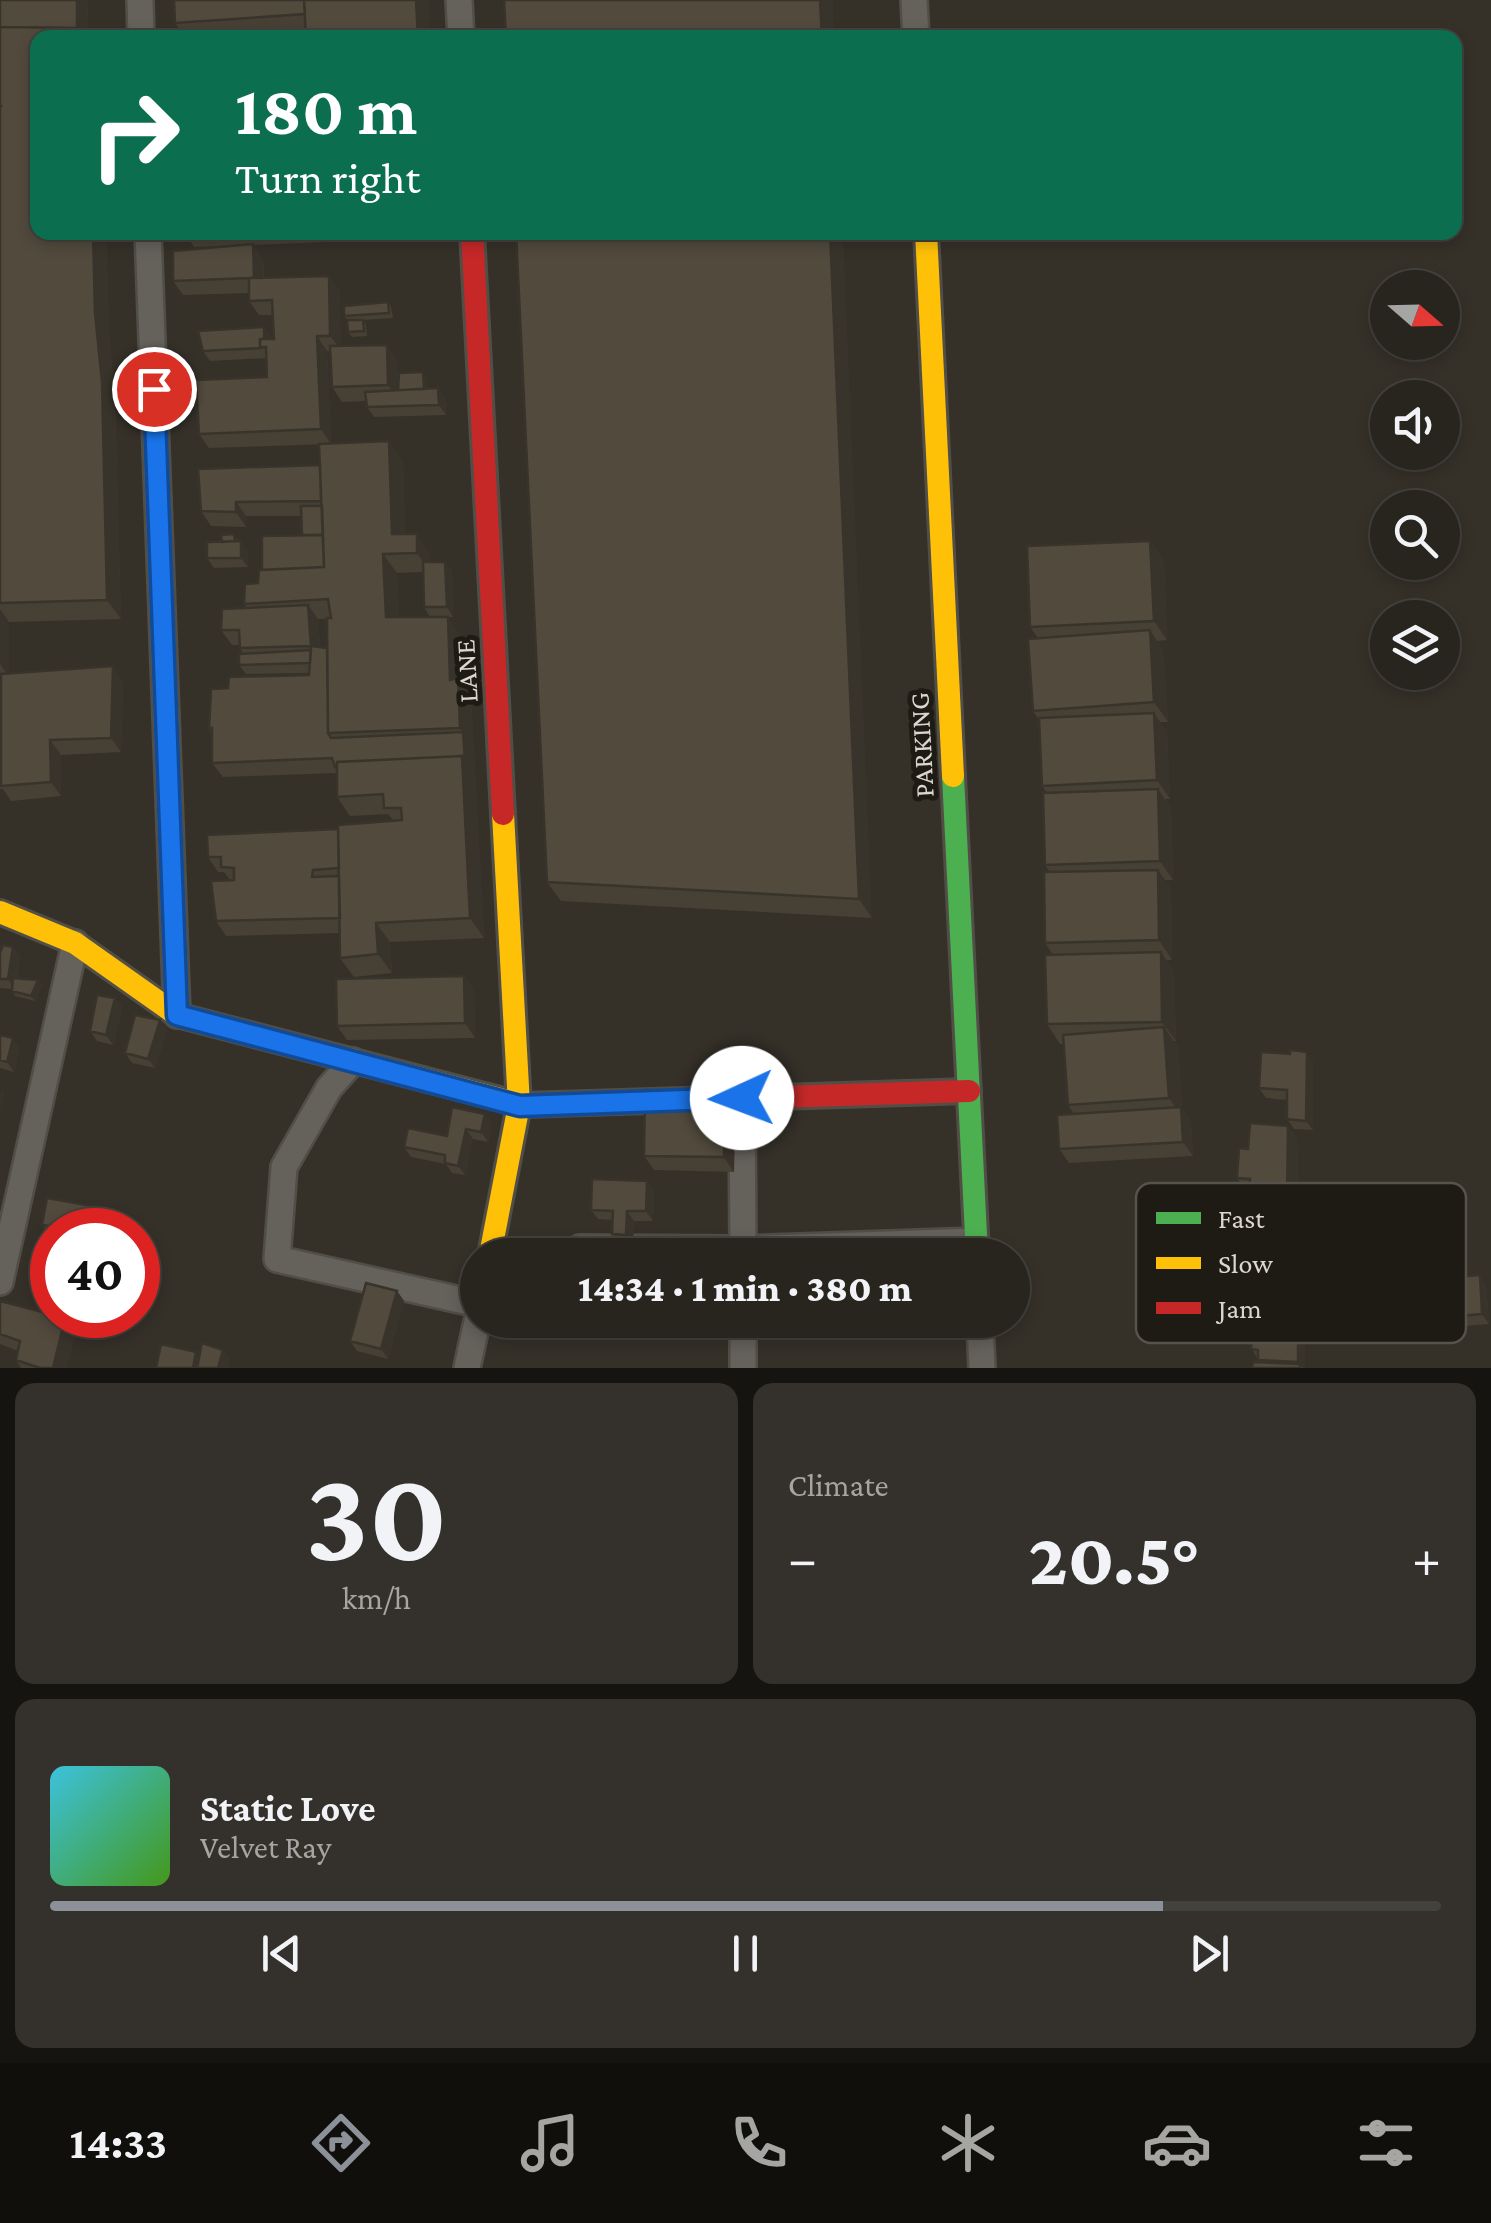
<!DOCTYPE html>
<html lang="en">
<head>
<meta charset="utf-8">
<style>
	body { margin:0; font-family:"Crimson Pro",serif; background:#34312c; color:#f1f3f6; height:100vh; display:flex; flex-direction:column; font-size:38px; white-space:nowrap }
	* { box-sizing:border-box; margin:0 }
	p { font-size:32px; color:#a5a5a4 }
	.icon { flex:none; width:55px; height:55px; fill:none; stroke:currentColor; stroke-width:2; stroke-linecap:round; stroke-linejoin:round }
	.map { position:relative; height:1368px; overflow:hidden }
	.side { display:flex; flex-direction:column; gap:15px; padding:15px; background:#161411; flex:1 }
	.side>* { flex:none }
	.guide { position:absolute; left:30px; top:30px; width:1432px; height:210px; border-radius:20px; box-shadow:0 5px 15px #0003,0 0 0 2px #44423d; background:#0b6e4f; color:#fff; overflow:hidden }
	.needle { width:65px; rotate:110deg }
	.tools { position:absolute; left:1370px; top:270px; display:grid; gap:20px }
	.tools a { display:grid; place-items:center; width:90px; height:90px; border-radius:50%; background:#28251f; box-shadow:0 5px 15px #0003,0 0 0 2px #44423d; font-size:50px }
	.speed { position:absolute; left:30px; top:1208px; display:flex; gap:20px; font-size:50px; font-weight:700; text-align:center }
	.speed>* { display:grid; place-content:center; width:130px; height:130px; border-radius:50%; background:#28251f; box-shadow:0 5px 15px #0003,0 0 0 2px #44423d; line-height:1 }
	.speed .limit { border:15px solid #d22; background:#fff; color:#111 }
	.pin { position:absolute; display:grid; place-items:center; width:85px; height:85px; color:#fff; margin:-42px; border:5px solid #fff; border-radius:50%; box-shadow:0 2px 10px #0007 }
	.me { position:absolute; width:110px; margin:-55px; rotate:268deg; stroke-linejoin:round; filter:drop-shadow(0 0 8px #0008) }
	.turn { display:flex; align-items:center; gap:35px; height:210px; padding:0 40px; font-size:45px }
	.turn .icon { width:130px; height:130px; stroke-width:2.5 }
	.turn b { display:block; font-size:70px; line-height:85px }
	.big { font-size:75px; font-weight:800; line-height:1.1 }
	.side .widget { flex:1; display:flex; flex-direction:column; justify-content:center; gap:15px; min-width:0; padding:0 35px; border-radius:20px; background:#34312c }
	.side .dial { align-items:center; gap:0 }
	.dial b { font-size:130px; line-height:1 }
	.song { display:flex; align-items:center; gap:30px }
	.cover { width:120px; height:120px; border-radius:15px; background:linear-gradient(135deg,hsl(190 70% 55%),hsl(100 70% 35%)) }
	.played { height:10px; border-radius:5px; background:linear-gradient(90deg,#8c9099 80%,#44423d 80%) }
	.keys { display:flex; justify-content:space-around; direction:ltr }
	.heat { display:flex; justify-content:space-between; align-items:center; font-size:55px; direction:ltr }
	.side .tiles { flex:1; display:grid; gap:15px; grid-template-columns:1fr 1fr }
	.widget:last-child { grid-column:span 2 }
	.trip { position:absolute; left:460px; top:1238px; width:570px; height:100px; border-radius:50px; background:#28251f; box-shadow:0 5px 15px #0003,0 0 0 2px #44423d; font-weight:800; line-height:100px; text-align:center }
	.tab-bar { display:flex; height:160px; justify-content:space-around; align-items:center; background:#100f0c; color:#a5a5a4 }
	.tab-bar .icon { width:70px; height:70px }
	.tab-bar .on { color:#8c9099 }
	.tab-bar b { font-size:45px; color:#f1f3f6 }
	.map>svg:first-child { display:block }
</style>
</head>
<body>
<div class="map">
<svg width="1491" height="1368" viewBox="0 0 1491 1368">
	<rect width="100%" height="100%" fill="#353129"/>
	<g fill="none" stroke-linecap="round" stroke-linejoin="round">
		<defs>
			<path id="street" d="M140,0L141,38
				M459,0L461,38
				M914,0L916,38
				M148,232L177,1015
				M353,1061L329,1088L284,1167L277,1259L478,1304
				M742,1098L743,1255
				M580,1248L743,1249L976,1241
				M0,1282L75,943
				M743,1320V1368
				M980,1320L982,1368
				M467,1368L478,1317"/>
			<path id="fast" d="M953,776L977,1255"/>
			<path id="slow" d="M926,232L953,776
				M0,912L75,943L177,1015L523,1105
				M490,1255L519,1105L503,814"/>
			<path id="jam" d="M472,232L503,814
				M523,1105L969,1091"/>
		</defs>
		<!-- street casing -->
		<use href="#street" stroke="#514e47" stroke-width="30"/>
		<!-- fast casing -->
		<use href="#fast" stroke="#514e47" stroke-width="28"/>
		<!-- slow casing -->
		<use href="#slow" stroke="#514e47" stroke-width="28"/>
		<!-- jam casing -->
		<use href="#jam" stroke="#514e47" stroke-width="28"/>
		<!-- street -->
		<use href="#street" stroke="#65615b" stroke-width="25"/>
		<!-- fast -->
		<use href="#fast" stroke="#4caf50" stroke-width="22"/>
		<!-- slow -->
		<use href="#slow" stroke="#ffc107" stroke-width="22"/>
		<!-- jam -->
		<use href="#jam" stroke="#c62828" stroke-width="22"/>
	</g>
	<!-- wall -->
	<path fill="#474034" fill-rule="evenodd" d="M0,0H88L87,38H38V232H106L109,332L115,401L121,619L9,622V673L123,681L121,752L61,755V796L11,801L3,789H0Z
		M429,0L306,29L185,37L175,23Z
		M184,232H329V242L253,245L263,259L264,278L329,276L340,291V346L397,360L398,390L423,372L427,377V389L445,398L446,415L374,417L367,407L366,401L342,402L332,387L330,351H327L331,444L209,448L199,434L267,377V358L210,361L203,351L271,337V339H274L273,315H259L249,301V293L183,295L173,281L241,245L194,247Z
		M516,232L872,918L561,901L547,882Z
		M388,302L391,307L393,318L363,320L366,325L367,336L352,337L348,332L347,320L344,316Z
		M403,461L405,534L430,554V562H445L452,572L453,617H447L461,636L463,686L471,698L484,938L390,942L392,973L354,977L340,958V933L226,936L216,921L230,880L224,872H218L208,857L338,829L393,820L388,814L350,816L337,797V773L223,777L212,763V735L209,729L228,688L309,675V673L246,674L239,665L243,654L240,648L239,645H232L221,630L247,608L244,604L258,583L262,570L302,535V516H246V527L211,526L201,511L320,465ZM423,572L424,607L430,617H399L397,573ZM318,619H327V648L320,647Z
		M238,539L248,551V567L214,568L207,558L222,542Z
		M1150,541L1164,560L1167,640L1157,641L1163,650L1168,722H1160L1167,732L1170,799H1165L1171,809L1173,880H1165L1171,889L1172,960H1166L1174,972L1176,1041H1174L1178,1047L1182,1109L1191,1122L1193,1156L1069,1163L1059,1149L1074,1114L1068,1105L1064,1044H1060L1047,1024L1053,955L1045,943L1050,872L1045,865L1047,793L1042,786L1039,720L1033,711L1038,638L1030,627Z
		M13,947L20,956L17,978L38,980L42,985L35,1001L15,996L12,989L0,988V953Z
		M464,976L474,991L475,1038L347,1040L337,1026Z
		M115,998L122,1008L113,1045L97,1041L90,1031Z
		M160,1020L167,1030L155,1068L132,1063L125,1053Z
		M0,1035L20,1048L14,1072L0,1068Z
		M1290,1054L1313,1061V1130L1294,1129L1287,1119V1100L1266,1098L1259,1088Z
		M735,1112L734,1172L654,1170L644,1156Z
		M485,1114L491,1124L488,1142L473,1139L465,1175L452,1173L446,1164L411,1157L404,1147L447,1136Z
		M1288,1126L1298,1140L1297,1212H1293L1299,1220L1297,1253L1303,1260L1301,1291L1263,1288L1243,1256L1252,1226L1255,1204L1237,1178Z
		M647,1181L654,1191L653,1221H634L633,1244H619L612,1234L613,1220L598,1219L591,1210Z
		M99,1216L96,1230H52V1235H49L42,1225Z
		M138,1238L150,1249L146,1277L138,1276Z
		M1440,1247L1446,1252L1442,1267L1426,1268L1422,1263Z
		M1381,1274L1384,1279L1386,1298L1370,1300L1367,1295Z
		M1486,1285L1489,1324L1453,1327L1446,1317Z
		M397,1291L404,1301L388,1359L357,1351L350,1341Z
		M0,1301L75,1332L67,1368H21L16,1360L18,1351L0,1344Z
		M1298,1326L1305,1336V1368H1252L1259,1362L1246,1338Z"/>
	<!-- shaded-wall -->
	<path fill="#39342b" d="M77,0H88L87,38H79L77,30Z
		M416,0H429L430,38H418Z
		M820,0H833L834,38H822Z
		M93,232H106L109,332L115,401L121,619L107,600Z
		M830,232H843L872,918L859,899Z
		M253,244L263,259L264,292L254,278Z
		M329,276L340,291L341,350L330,336Z
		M264,327L271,337L270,353L266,347H263Z
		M317,336L327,351L331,444L321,429Z
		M387,345L397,360L398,399L388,385Z
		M423,372L427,377V396L424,391Z
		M438,388L445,398L446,415L439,405Z
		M389,441L403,461L406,553L392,534Z
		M236,502L246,516V527L236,512Z
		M417,534L430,554V572L417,553Z
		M241,541L248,551V567L241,558Z
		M1150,541L1164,560L1167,640L1154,621Z
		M383,554L397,573L400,636L386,617Z
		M445,562L452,572L453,617L447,607Z
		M308,605L318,619L321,660L311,646Z
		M0,609L9,622V677L0,664Z
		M448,617L461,636L463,686L471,698L484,938L470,918L462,756L463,732L460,728L450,680Z
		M1150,630L1163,650L1168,722L1154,702Z
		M113,666L123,681L121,752L111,738Z
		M1154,713L1167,732L1170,799L1157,780Z
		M50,740L61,755V796L51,782Z
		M1158,789L1171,809L1173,880L1160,861Z
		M1158,870L1171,889L1172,960L1159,940Z
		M376,923L390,942L392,973L378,954Z
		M13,947L20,956L15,989L8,979Z
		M1161,952L1174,972L1176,1041L1162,1022Z
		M464,976L474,991L475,1038L465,1023Z
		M38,980L42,985L35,1001L31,996Z
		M115,998L122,1008L113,1045L106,1035Z
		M160,1020L167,1030L155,1068L148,1059Z
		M1164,1027L1178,1047L1182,1109L1191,1122L1193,1156L1183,1142L1181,1115L1169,1098Z
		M13,1038L20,1048L14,1072L7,1062Z
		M1307,1052L1313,1061V1130L1306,1121Z
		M2,1089L5,1094L0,1110V1094Z
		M725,1097L735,1112L734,1172L724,1157Z
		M485,1114L491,1124L488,1142L481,1132Z
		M1288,1126L1298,1140L1297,1212L1287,1197Z
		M466,1129L473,1139L465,1175L458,1166Z
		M647,1181L654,1191L653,1221L646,1211Z
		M92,1206L99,1216L96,1230H88Z
		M1289,1206L1299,1220L1297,1253L1303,1260L1301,1291L1291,1276L1287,1246Z
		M627,1211L634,1221L633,1244L626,1235Z
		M143,1239L150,1249L146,1277L139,1267Z
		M1437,1242L1446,1252L1442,1267L1438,1262Z
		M1381,1274L1384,1279L1386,1298L1382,1293Z
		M1480,1275L1486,1285L1489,1324L1482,1314Z
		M397,1291L404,1301L388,1359L381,1349Z
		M65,1318L75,1332L67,1368H53Z
		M1298,1326L1305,1336V1368H1303L1298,1362Z
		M223,1350L230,1359L228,1368H218Z
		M196,1352L206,1367V1368H193Z"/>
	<!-- building -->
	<path fill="#524a3d" stroke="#39342b" stroke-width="2.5" d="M0,0H77V28L0,27Z
		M174,0H304L305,14L175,23Z
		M304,0H416L418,38H306Z
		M504,0H820L822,38H506Z
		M0,27L79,28V38H38V232H93L95,313L102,382L107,600L0,603V107L2,106H0Z
		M516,232H830L859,899L547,882Z
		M253,244L254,278H250L329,276L330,336H317L321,429L199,434L196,380L267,377L266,347H260V339H274L272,300L249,301V278L173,281V251Z
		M388,302L389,313L344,316V306Z
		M347,320H363L364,331L348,332Z
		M264,327V339H260V347L263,348L203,351L198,331Z
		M387,345L388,385L332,387L330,346Z
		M423,372L424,389L398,390L399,373Z
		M438,388L439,405L367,407L365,392Z
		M389,441L392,534H417V553L383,554L386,617H448L450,680L458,678L460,728L328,733L327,618H331L328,599L244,604L245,584L258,583L259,570L324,567L319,444Z
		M320,465L321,501L236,502V512L201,511L198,469Z
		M301,506H322L323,535H302Z
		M234,534L235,541L222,542L221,535Z
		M323,535L324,567L262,570V536Z
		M241,541V558H207V542Z
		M1150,541L1154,621L1030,627L1027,546Z
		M423,562H445L447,607H424Z
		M308,605L311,646L240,648L239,630H221L222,609Z
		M1150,630L1154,702L1033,711L1028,639Z
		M311,646L327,648L328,733L331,738L463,732L465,761L462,756L337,762V767H335L332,758L212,763V728L209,729L211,689L228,688L229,677L309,675Z
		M311,650L310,663L239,665V654Z
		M113,666L111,738L50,740L51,782L1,786V674Z
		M1154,713L1157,780L1042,786L1039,718Z
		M462,756L470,918L376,923L378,954L340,958L338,825L402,820L401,808H384L383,794L337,797V762Z
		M1158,789L1160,861L1045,865L1043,793Z
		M338,829L339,868L313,870L312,877L339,876L340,918L216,921L211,881L234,880V868L221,867V857H208L207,835Z
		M1158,870L1159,940L1045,943L1044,872Z
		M3,945L13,947L8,979H0V953Z
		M1161,952L1162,1022L1047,1024L1045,955Z
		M464,976L465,1023L337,1026L336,979Z
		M13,978L38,980L31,996L12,991Z
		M97,995L115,998L106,1035L90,1031Z
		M135,1015L160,1020L148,1059L125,1053Z
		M1164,1027L1169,1098L1068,1105L1063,1035Z
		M0,1035L13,1038L7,1062L0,1060Z
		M1290,1050L1307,1052L1306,1121L1287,1119V1090L1259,1088L1261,1052L1290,1054Z
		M645,1090L690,1091V1097H725L724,1157L644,1156Z
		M452,1107L485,1114L481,1132L466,1129L458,1166L445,1163V1155L404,1147L408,1128L447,1136Z
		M1181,1107L1183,1142L1059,1149L1057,1115Z
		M1250,1123L1288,1126L1287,1197L1249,1195L1250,1179L1237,1178L1239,1148L1248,1149Z
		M592,1179L647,1181L646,1211H627L626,1235L612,1234L613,1211L591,1210Z
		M47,1198L92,1206L88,1230H72L42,1225Z
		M138,1238L143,1239L139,1267H138Z
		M1480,1275L1482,1314L1446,1317L1445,1297L1433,1279Z
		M366,1283L397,1291L381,1349L350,1341Z
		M0,1301L65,1318L53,1368H40L16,1360L20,1341L0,1334Z
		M1247,1323L1298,1326V1362L1258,1360V1350L1251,1349L1252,1338H1246Z
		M202,1343L223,1350L218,1368H197Z
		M161,1344L196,1352L193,1368H156Z
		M1253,1362L1300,1364V1368H1252Z"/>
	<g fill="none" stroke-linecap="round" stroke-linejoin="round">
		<defs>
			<path id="route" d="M154,389L177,1015L520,1106L742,1098"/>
		</defs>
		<!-- route casing -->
		<use href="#route" stroke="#114b97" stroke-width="25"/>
		<!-- route -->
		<use href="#route" stroke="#1a73e8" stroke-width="18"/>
	</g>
	<g text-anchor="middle" stroke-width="10" stroke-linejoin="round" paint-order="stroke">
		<!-- street labels -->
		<g font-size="28" fill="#dbd7cd" stroke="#1e1b14">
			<text transform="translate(466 671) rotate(-93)" y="10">LANE</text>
			<text transform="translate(921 745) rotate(-93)" y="10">PARKING</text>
		</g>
	</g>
	<!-- legend -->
	<rect x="1136" y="1183" width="330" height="160" rx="15" fill="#1e1b14" stroke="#57534c" stroke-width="2.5"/>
	<rect x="1156" y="1212" width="45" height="12" fill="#4caf50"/>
	<rect x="1156" y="1257" width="45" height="12" fill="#ffc107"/>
	<rect x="1156" y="1302" width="45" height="12" fill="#c62828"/>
	<g font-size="28" fill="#dbd7cd">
		<text x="1218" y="1228">Fast</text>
		<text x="1218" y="1273">Slow</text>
		<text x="1218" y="1318">Jam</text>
	</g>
</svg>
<div class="tools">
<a><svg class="needle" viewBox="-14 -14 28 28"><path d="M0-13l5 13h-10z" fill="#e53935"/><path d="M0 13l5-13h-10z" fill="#a5a5a4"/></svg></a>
<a><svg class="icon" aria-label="sound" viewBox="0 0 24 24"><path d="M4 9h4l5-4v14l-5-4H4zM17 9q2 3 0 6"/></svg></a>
<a><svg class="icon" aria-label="search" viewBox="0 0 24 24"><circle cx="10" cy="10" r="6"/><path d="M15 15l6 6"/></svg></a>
<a><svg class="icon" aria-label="layers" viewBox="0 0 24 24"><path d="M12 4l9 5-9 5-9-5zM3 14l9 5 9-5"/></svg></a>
</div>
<div class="speed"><div class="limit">40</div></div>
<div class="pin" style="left:154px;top:389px;background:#d93025"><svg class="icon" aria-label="arrive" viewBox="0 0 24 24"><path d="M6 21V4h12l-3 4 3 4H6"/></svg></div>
<svg class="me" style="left:742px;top:1098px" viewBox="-20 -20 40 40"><circle r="19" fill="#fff"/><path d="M0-13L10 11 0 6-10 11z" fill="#1a73e8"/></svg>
<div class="trip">14:34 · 1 min · 380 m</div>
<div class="guide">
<div class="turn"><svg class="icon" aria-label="right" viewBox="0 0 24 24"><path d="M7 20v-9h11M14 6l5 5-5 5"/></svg><div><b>180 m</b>Turn right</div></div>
</div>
</div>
<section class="side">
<div class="tiles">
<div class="widget dial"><b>30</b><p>km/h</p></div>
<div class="widget"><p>Climate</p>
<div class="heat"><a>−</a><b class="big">20.5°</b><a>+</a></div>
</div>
<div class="widget">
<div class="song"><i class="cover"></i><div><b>Static Love</b><p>Velvet Ray</p></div></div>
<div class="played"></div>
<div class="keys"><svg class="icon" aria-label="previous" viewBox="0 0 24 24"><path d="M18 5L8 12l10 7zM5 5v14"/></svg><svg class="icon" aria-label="pause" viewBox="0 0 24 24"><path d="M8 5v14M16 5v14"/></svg><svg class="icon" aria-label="next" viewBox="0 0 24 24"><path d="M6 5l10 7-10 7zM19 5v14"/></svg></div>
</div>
</div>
</section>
<nav class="tab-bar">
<b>14:33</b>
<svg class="icon on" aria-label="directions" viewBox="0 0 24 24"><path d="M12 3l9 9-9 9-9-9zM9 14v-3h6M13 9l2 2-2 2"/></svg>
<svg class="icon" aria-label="music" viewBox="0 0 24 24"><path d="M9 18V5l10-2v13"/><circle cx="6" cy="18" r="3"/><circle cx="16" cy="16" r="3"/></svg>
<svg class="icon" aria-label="phone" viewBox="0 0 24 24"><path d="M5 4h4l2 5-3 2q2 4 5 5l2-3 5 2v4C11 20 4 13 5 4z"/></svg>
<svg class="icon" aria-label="climate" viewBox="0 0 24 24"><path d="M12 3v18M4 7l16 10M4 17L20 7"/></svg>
<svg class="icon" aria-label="car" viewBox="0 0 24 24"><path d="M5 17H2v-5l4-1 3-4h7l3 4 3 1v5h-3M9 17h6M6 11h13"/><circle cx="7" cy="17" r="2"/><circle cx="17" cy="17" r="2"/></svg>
<svg class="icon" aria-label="filters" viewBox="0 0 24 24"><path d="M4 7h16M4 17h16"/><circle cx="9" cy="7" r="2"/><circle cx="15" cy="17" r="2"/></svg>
</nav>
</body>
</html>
